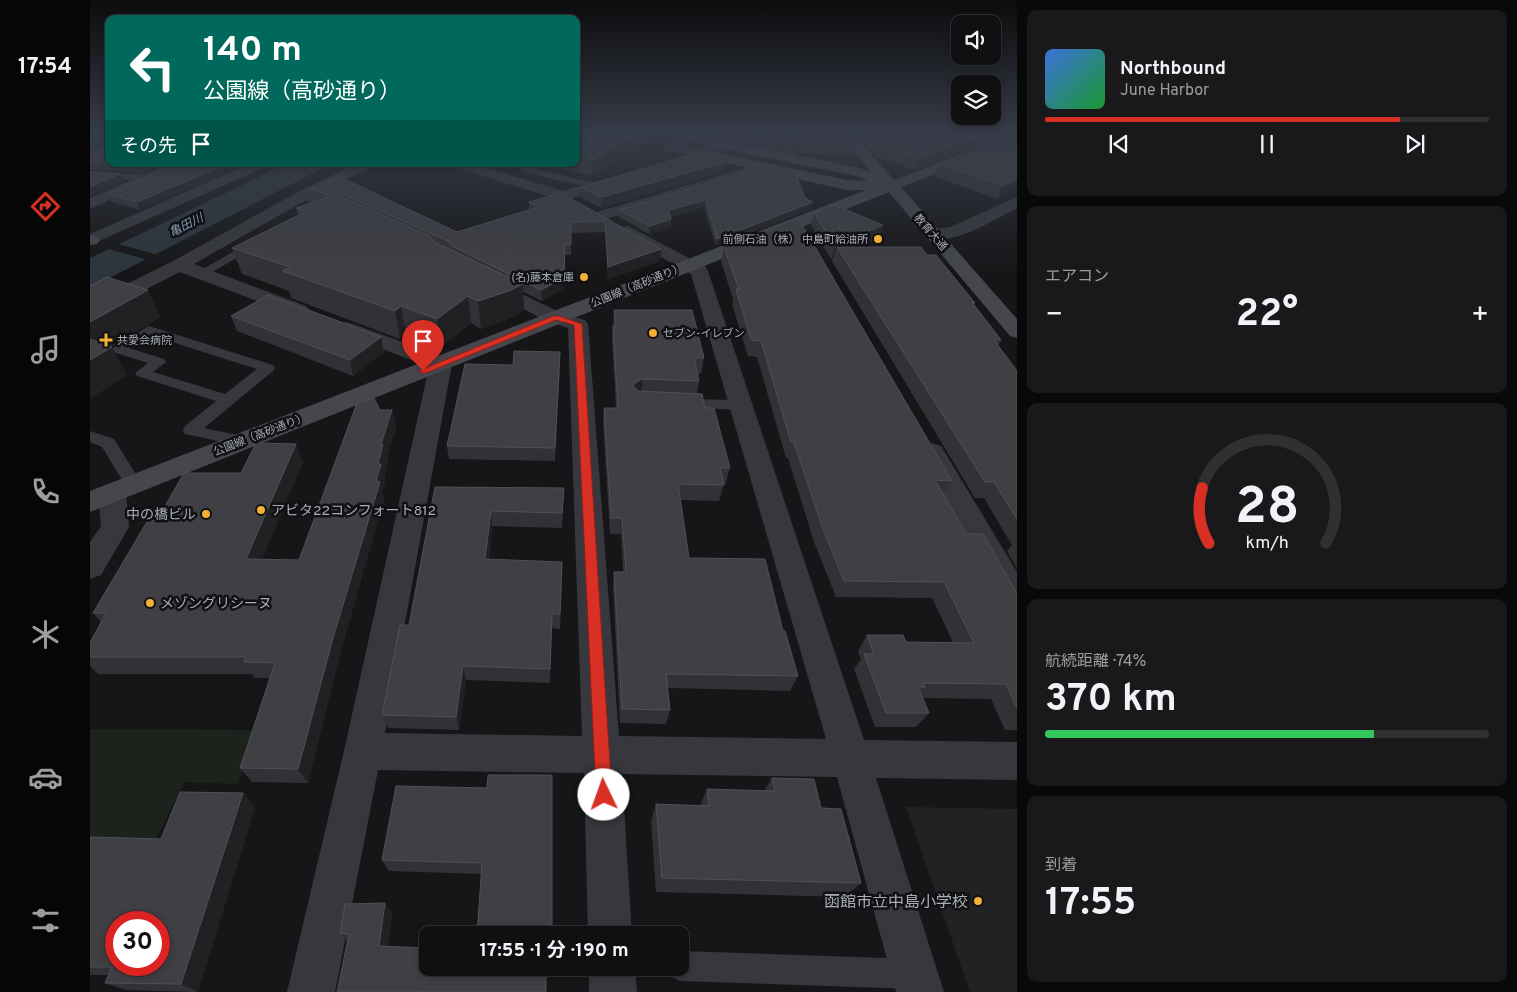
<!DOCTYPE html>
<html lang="ja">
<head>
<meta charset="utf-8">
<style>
	body { margin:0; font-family:Overpass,"Noto Sans JP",sans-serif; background:#19191b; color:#f1f3f6; height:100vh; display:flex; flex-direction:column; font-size:19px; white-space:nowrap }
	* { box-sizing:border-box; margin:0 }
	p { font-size:16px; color:#9c9d9f }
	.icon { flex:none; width:28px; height:28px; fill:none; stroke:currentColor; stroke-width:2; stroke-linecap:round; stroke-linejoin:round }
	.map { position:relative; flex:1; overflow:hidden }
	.drawer { display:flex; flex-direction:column; gap:10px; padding:10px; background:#09090a; width:500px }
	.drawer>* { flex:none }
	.guide { position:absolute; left:15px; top:15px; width:475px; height:152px; border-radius:10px; box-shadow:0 2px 8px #0003,0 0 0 1px #303032; background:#00695c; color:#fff; overflow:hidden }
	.buttons { position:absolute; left:861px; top:15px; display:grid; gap:10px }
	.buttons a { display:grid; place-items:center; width:50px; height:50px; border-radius:10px; background:#101012; box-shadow:0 2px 8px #0003,0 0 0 1px #303032; font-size:25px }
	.speed { position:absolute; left:15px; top:911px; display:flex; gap:10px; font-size:25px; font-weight:700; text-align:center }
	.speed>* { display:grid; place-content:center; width:65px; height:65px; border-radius:50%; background:#101012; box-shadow:0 2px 8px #0003,0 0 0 1px #303032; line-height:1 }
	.speed .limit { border:8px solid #d22; background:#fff; color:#111 }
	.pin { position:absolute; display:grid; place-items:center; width:42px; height:42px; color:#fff; margin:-51px -21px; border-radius:50% 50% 50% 0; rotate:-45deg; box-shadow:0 0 5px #0007 }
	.pin .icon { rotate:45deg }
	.me { position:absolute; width:55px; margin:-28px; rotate:357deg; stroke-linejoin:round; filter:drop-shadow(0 0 4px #0008) }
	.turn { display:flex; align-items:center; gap:18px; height:105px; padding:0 15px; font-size:22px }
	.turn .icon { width:65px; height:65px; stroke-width:2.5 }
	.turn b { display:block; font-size:35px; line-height:42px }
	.then { display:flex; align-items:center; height:48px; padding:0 15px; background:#0003; gap:10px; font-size:19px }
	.big { font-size:38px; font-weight:700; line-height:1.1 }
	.drawer .tile { flex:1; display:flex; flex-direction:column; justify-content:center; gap:8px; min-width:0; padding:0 18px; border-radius:10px; background:#19191b }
	.drawer .dial { align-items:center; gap:0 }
	.dial svg { height:130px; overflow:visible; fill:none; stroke:#303032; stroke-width:7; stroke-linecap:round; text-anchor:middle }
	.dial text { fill:#f1f3f6; stroke:none }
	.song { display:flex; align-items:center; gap:15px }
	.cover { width:60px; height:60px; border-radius:8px; background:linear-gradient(135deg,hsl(220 70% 55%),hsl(130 70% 35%)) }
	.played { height:5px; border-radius:2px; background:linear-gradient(90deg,#d93025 80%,#303032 80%) }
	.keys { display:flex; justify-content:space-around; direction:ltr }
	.heat { display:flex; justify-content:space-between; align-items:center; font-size:28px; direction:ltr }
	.charge { height:8px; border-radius:4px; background:linear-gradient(90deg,#34c759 74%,#303032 0) }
	.trip { position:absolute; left:329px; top:926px; width:270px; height:50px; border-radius:10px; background:#101012; box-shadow:0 2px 8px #0003,0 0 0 1px #303032; font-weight:700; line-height:50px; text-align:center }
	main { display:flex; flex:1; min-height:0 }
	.tab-bar { display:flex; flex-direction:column; width:90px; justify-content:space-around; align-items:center; background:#060607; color:#9c9d9f }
	.tab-bar .icon { width:35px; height:35px }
	.tab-bar .active { color:#d93025 }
	.tab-bar b { font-size:22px; color:#f1f3f6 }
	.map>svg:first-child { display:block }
</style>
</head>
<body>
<main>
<nav class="tab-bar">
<b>17:54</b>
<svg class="icon active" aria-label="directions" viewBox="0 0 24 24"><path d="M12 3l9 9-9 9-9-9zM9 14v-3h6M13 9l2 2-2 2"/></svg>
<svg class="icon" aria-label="music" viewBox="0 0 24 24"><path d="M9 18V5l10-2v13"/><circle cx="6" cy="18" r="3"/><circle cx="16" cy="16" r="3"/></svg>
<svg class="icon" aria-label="phone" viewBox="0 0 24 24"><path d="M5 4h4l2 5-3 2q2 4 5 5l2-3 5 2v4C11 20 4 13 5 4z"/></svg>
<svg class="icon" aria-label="climate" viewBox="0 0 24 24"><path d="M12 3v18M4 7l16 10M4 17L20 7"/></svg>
<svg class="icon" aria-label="car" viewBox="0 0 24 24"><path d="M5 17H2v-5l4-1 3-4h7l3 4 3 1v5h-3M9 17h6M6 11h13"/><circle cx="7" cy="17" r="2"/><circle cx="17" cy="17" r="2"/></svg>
<svg class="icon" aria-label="filters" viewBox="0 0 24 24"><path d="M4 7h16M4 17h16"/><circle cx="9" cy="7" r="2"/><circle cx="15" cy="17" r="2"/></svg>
</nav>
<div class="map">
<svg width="927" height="992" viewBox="0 0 927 992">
	<rect width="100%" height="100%" fill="#161618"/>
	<!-- built -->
	<path fill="#222225" d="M816,807L927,809V992H880Z"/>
	<!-- green -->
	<path fill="#1c231d" d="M0,729L166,730L148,784L94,782L66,839H0Z"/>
	<!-- water -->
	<path fill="#2c353c" d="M196,164H241L0,288V258Z"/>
	<!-- pier -->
	<path fill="#161618" d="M25,243L68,255L58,260L15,248Z"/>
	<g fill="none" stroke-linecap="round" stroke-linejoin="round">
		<!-- lane -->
		<path fill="#37383d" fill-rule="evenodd" d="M569,132H584L600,137L596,140Z
			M686,132H694L707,158L706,160H700Z
			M846,132H859L906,147L899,149Z
			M437,164H447L442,168L509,184L511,186L506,189L431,171V167Z
			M0,171L57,175L62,178L57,181L0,177Z
			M166,239L172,242L170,244L114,277H106L104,274Z
			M59,326L183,365L185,368L183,371L114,428L157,437L159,441L157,445L151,446L95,434L93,430L95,426L126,401L47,376L45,373L58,363L23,352L21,349ZM60,335L167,369L135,394L63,372L76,362L74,359L39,348Z
			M592,399L652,400L657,402L660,405L657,408L652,410L587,407L584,404L587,401Z
			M0,431L24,439L52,484L49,488L43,490L37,488L12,447L0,442Z
			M590,951L824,959L834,964L839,974L834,984L824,989L590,981L580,976L576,968H590Z"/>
		<!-- street -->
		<path fill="#37383d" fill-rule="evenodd" d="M618,132H630L633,143C623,156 595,171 579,167L577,164L579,161L598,155L575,150L573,147L575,144L596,133L618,137ZM598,141L616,145L611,149L592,145Z
			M78,164H96L94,167L0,209V198Z
			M159,164H177L175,167L0,245V234Z
			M265,164H283L281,167L228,194L261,208L263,211L261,214H249L216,200L104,264L216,306L219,310L216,314L209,316L202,314L90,272L7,314L0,316V302L83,261L210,191Z
			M362,164H383L473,191L526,176L531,177L533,180L531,183L473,201L364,167Z
			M662,166L667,167L669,170L667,173L516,219H504L502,216L504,213Z
			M927,197V208C901,221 867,245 837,238L834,234L837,230L860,227Z
			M538,226L616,267L618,271L774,740L927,742V780L786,778L854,992H806L747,777L532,774L542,935H498L494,773L288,770L245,992H197L254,751L339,367L249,332L246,328L249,324L256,322L263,324L359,359L362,364L295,733L492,736L478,328L459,322L394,289L391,285L394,281L401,279L473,314L495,320L498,324L529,736L736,739L601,274L532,235L530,231L532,227Z
			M842,443L851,446L927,572V613L916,609L829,452L833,446Z
			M22,483L32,486L36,493L39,527L11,575L0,579V542L11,526L8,493L12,486Z
			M499,968H545L547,992H499Z"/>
		<!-- secondary -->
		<path fill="#45474d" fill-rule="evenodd" d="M748,132H762L804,180L927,133V142L811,187L927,319V338L920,336L799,192L0,512V491L776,190H757L614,158L607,154L614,150L757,180L778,181L766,176L626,147L619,143L626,139L770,168L781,172Z
			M0,235L7,236L10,240L7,244L0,245Z"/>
	</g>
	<!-- wall -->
	<path fill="#323236" d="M0,132H19V164H74L53,173L0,169V153L17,145V140L0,148Z
		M486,132L568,134L502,176L454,165V164H486Z
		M632,132H692L696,139L693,151L634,139Z
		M695,132H758L768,143L764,154L707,153Z
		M764,132H927L897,142L889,140L886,147L825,170L786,157Z
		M635,162L633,172L511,208L491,197V187Z
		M86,164L50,210L21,202L17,194Z
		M849,164L927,188L907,199L844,176Z
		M669,168L715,198L723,202L721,209L626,246L614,207L581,217V219L580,227L559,234L529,217V210Z
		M232,185L367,232L439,210V202L471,193L571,249L570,261L518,279L515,232L481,233V255H475L473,289L452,301L433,292L434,311L421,318L391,329L381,323L351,347L316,334L310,339L201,298L199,291L152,274L142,248L208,215L206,208L223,202L220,189L233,188Z
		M724,213L793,225L789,237L767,247L837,255L885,303L884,305L911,340L908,346L927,371V569L917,551L922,545L894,498H885L742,261L743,258L741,259L721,225Z
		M634,247L862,481L853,494L876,534L927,594V730H915L901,699L832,698L839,713L826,727H785L764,669L771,659L768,651L777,635L816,642H863L842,598L746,597L724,542L698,458H696L667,357L658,356L642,304L643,299L631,261Z
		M524,310L614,358L611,374H608L609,381L607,394L615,408L640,468L635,485L634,484L629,501L590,500L599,558L693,631L708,676L700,691L578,688L580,710L576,724L530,723L523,588L524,572H533L531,534H520L513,424L514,408H526L522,342Z
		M141,316L291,337L294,352L263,376L147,331Z
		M470,364L465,461L359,459L357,446L423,365Z
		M290,410H302L306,428L297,457L298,461L294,476L295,482L292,492L294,499L250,654L218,783L162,782L150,768L180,678H165L162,674H8L0,666V643L11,622L3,613L67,520L151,473L213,462L172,559L209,560Z
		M345,487L474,488L472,528L402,526L399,559L472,577L470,629L462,628L460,683L376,680L369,730L298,728L292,715L319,625Z
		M462,775V934H457L391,874L299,871L292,860L397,788Z
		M682,778L731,808L771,883L755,897L566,892L561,821L566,804L610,806L617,789L674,791Z
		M153,793L165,807L108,992L36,990L15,983L18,975H0V837L71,839Z
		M295,903L302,913L297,946L338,968L257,941L250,934Z"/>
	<!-- shaded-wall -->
	<path fill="#212124" d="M15,132H17L19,138L0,148V139Z
		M549,132H568V134L502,176L503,160Z
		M902,132H927L897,142Z
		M891,135L886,147L825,170L830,158Z
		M635,162L633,172L511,208L512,197Z
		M54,164H74L53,173L50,165Z
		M137,164H156L50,210L47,202Z
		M30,174L34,181L0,196V187Z
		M927,179V188L907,199L913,186Z
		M616,200L614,207L578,217L579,210Z
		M723,202L721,209L626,246L627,239Z
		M581,219L580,227L559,234L560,226Z
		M793,225L789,237L751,254L747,247L743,258L741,259L745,246Z
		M475,244L473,289L452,301L451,290Z
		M571,249L570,261L518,279V267Z
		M433,284L434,311L421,318L391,329L388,301Z
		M58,290L71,317L0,360V322Z
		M378,296L381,323L351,347L347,319Z
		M311,306L316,334L310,339L305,311Z
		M291,337L294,352L263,376L260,360Z
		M22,347L37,375L0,399V360Z
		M470,352V364L465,461V448Z
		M553,379L551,395L543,386L546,382Z
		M302,410L306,428L297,457L298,461L294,476L295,482L292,492L294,499L250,654L218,783L208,769L243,638L286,481L291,444Z
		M206,444L213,462L165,576L156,559Z
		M401,511L402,526L397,574L395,559Z
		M462,614V628L460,683V669Z
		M373,666L376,680L369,730L366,717Z
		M153,793L165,807L108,992L91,984Z
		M295,903L302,913L297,955L289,946Z"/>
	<!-- building -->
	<path fill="#3f3f44" stroke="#4f5156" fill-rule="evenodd" d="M0,132H15L0,139Z
		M16,132H19V163L0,162V153L17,145Z
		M486,132H549L503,160L486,156Z
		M660,132H692L696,139Z
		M704,132H758L768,143L710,142Z
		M778,132H880L891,135L830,158L790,145Z
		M927,134V179L913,186L849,164Z
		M610,152L635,162L512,197L491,187Z
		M25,164H54L50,165Z
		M86,164H137L47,202L17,194Z
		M671,165L705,173L715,198L723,202L627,239L616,200L579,210L581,219L560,226L529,210L669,168Z
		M0,172L30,174L0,187Z
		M248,176L367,232L448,207L439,202L471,193L571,249L518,267L515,221L481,222V244H475L474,278L451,290L362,246L358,241L232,185Z
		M227,186L340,236L344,242L433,284L419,291L388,301L378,296L347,319L311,306L305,311L193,271L200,267L142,248L215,212L206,208L241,196L220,189Z
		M744,205L793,225L745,246L724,213Z
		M708,218L862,481L845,480L876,534H893L927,594V708L916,684L833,683L835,687H828L839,713H796L774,654H784L777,635H813L816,642L884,643L854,582L754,581L732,526L704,442H701L671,341L661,340L646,289L649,290L634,247Z
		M747,247H831L837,255H846L885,303L882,302L911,340H904L927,371V519L904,482H895Z
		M17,277L58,290L0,322V286Z
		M178,295L291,337L260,360L141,316Z
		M524,310H602L614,358H604L609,381L553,379L546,382L543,386L548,391L612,394L615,408H624L640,468H630L634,485L588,484L599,558L675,559L693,631H695L708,676L576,674L580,710L532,709L524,572H536L532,518H521L514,408H528L523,326H526Z
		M0,339L22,347L0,360Z
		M424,351L470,352L465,448L357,446L375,364L423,365Z
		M284,398L290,410H302L291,444H293L288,464H291L286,481L290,482L243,638L208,769L150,768L185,663L154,662L156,657H0V643L16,613H3L58,520H67L94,473H151L166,443L206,444L156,559L209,560L267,403Z
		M345,487L474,488L472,513L401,511L395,559L472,562L470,614H462L460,669L373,666L366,717L292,715L310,625H319Z
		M398,775H462V925H457V935H387L392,863L292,860L306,786L397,788Z
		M682,778L724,779L731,808L751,809L771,883L572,878L566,804L619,806L617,789L685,791Z
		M90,792L153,793L91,984L15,983L22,967H0V837L71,839ZM26,922H69V965H26Z
		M295,903L289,946L338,948V968H456V992H247L259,934H250L255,904Z"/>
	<!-- sky -->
	<linearGradient id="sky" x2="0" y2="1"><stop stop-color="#0c0c0d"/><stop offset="0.49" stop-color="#363c48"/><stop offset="1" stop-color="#363c48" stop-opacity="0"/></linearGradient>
	<rect width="927" height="271" fill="url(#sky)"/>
	<!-- route -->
	<path fill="#d93025" stroke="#8d1f18" d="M463,316H469L492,324L522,795L520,801L514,803L508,801L506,795L484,325L466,320L336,373H333L328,371Z"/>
	<!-- markers -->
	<g fill="#f2b134" stroke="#111113" stroke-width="2">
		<circle cx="788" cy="239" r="5"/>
		<circle cx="494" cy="277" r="5"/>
		<circle cx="563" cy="333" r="5"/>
		<path d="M13.5 332.5h5v5h5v5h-5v5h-5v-5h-5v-5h5z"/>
		<circle cx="171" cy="510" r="5"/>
		<circle cx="116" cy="514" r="5"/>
		<circle cx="60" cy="603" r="5"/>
		<circle cx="888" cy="901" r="5"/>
	</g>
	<g text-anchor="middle" stroke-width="5" stroke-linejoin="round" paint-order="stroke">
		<!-- far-street labels -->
		<g font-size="11" fill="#a8adb8" stroke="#111113">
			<text transform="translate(841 232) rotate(49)" y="4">教育大通</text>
			<text transform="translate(547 285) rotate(-22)" y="4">公園線（高砂通り）</text>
			<text transform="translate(170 434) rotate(-21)" y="4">公園線（高砂通り）</text>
		</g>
		<!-- far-poi labels -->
		<g font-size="11" fill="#a8adb8" stroke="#111113" text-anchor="end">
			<text x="778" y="243">前側石油（株） 中島町給油所</text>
			<text x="484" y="281">(名)藤本倉庫</text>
			<text x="573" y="337" text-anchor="start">セブン-イレブン</text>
			<text x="27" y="344" text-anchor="start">共愛会病院</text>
		</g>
		<!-- far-water labels -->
		<g font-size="12" font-style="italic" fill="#7f9bb3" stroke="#111113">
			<text transform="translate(96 225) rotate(-27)" y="4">亀田川</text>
		</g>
		<!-- poi labels -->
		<g font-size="14" fill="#a8adb8" stroke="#111113" text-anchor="start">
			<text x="181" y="515">アビタ22コンフォート812</text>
			<text x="106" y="519" text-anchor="end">中の橋ビル</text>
			<text x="70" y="608">メゾングリシーヌ</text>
		</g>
		<!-- near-poi labels -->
		<g font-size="16" fill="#a8adb8" stroke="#111113" text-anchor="end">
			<text x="878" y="907">函館市立中島小学校</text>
		</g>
	</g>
</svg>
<div class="buttons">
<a><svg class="icon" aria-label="sound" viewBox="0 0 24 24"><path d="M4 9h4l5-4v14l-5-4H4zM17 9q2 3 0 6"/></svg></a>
<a><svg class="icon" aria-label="layers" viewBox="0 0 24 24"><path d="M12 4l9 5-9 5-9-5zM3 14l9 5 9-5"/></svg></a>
</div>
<div class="speed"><div class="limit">30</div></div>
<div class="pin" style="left:333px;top:371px;background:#d93025"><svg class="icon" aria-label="arrive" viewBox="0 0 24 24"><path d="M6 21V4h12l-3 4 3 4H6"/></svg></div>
<svg class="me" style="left:514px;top:795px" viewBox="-20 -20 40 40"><circle r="19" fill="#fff"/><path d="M0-13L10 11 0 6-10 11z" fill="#d93025"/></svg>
<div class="trip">17:55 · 1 分 · 190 m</div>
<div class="guide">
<div class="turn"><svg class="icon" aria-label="left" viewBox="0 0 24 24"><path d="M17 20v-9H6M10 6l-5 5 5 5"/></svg><div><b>140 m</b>公園線（高砂通り）</div></div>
<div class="then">その先<svg class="icon" aria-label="arrive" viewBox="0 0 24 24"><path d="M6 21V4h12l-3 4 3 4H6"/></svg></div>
</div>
</div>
<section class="drawer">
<div class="tile">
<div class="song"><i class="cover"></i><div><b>Northbound</b><p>June Harbor</p></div></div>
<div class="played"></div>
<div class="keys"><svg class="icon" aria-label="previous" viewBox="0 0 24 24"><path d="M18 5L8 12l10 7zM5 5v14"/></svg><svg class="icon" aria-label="pause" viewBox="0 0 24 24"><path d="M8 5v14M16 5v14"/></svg><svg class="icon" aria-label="next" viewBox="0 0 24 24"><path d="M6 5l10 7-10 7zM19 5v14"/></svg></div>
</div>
<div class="tile"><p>エアコン</p>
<div class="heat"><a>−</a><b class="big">22°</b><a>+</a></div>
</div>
<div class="tile dial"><svg viewBox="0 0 100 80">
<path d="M14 69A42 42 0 1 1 86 69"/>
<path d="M14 69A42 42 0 0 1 10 35" stroke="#d93025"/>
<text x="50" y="56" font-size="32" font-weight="700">28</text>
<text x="50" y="72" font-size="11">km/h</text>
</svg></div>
<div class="tile"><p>航続距離 · 74%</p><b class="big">370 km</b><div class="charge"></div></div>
<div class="tile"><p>到着</p><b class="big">17:55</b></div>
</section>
</main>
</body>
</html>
